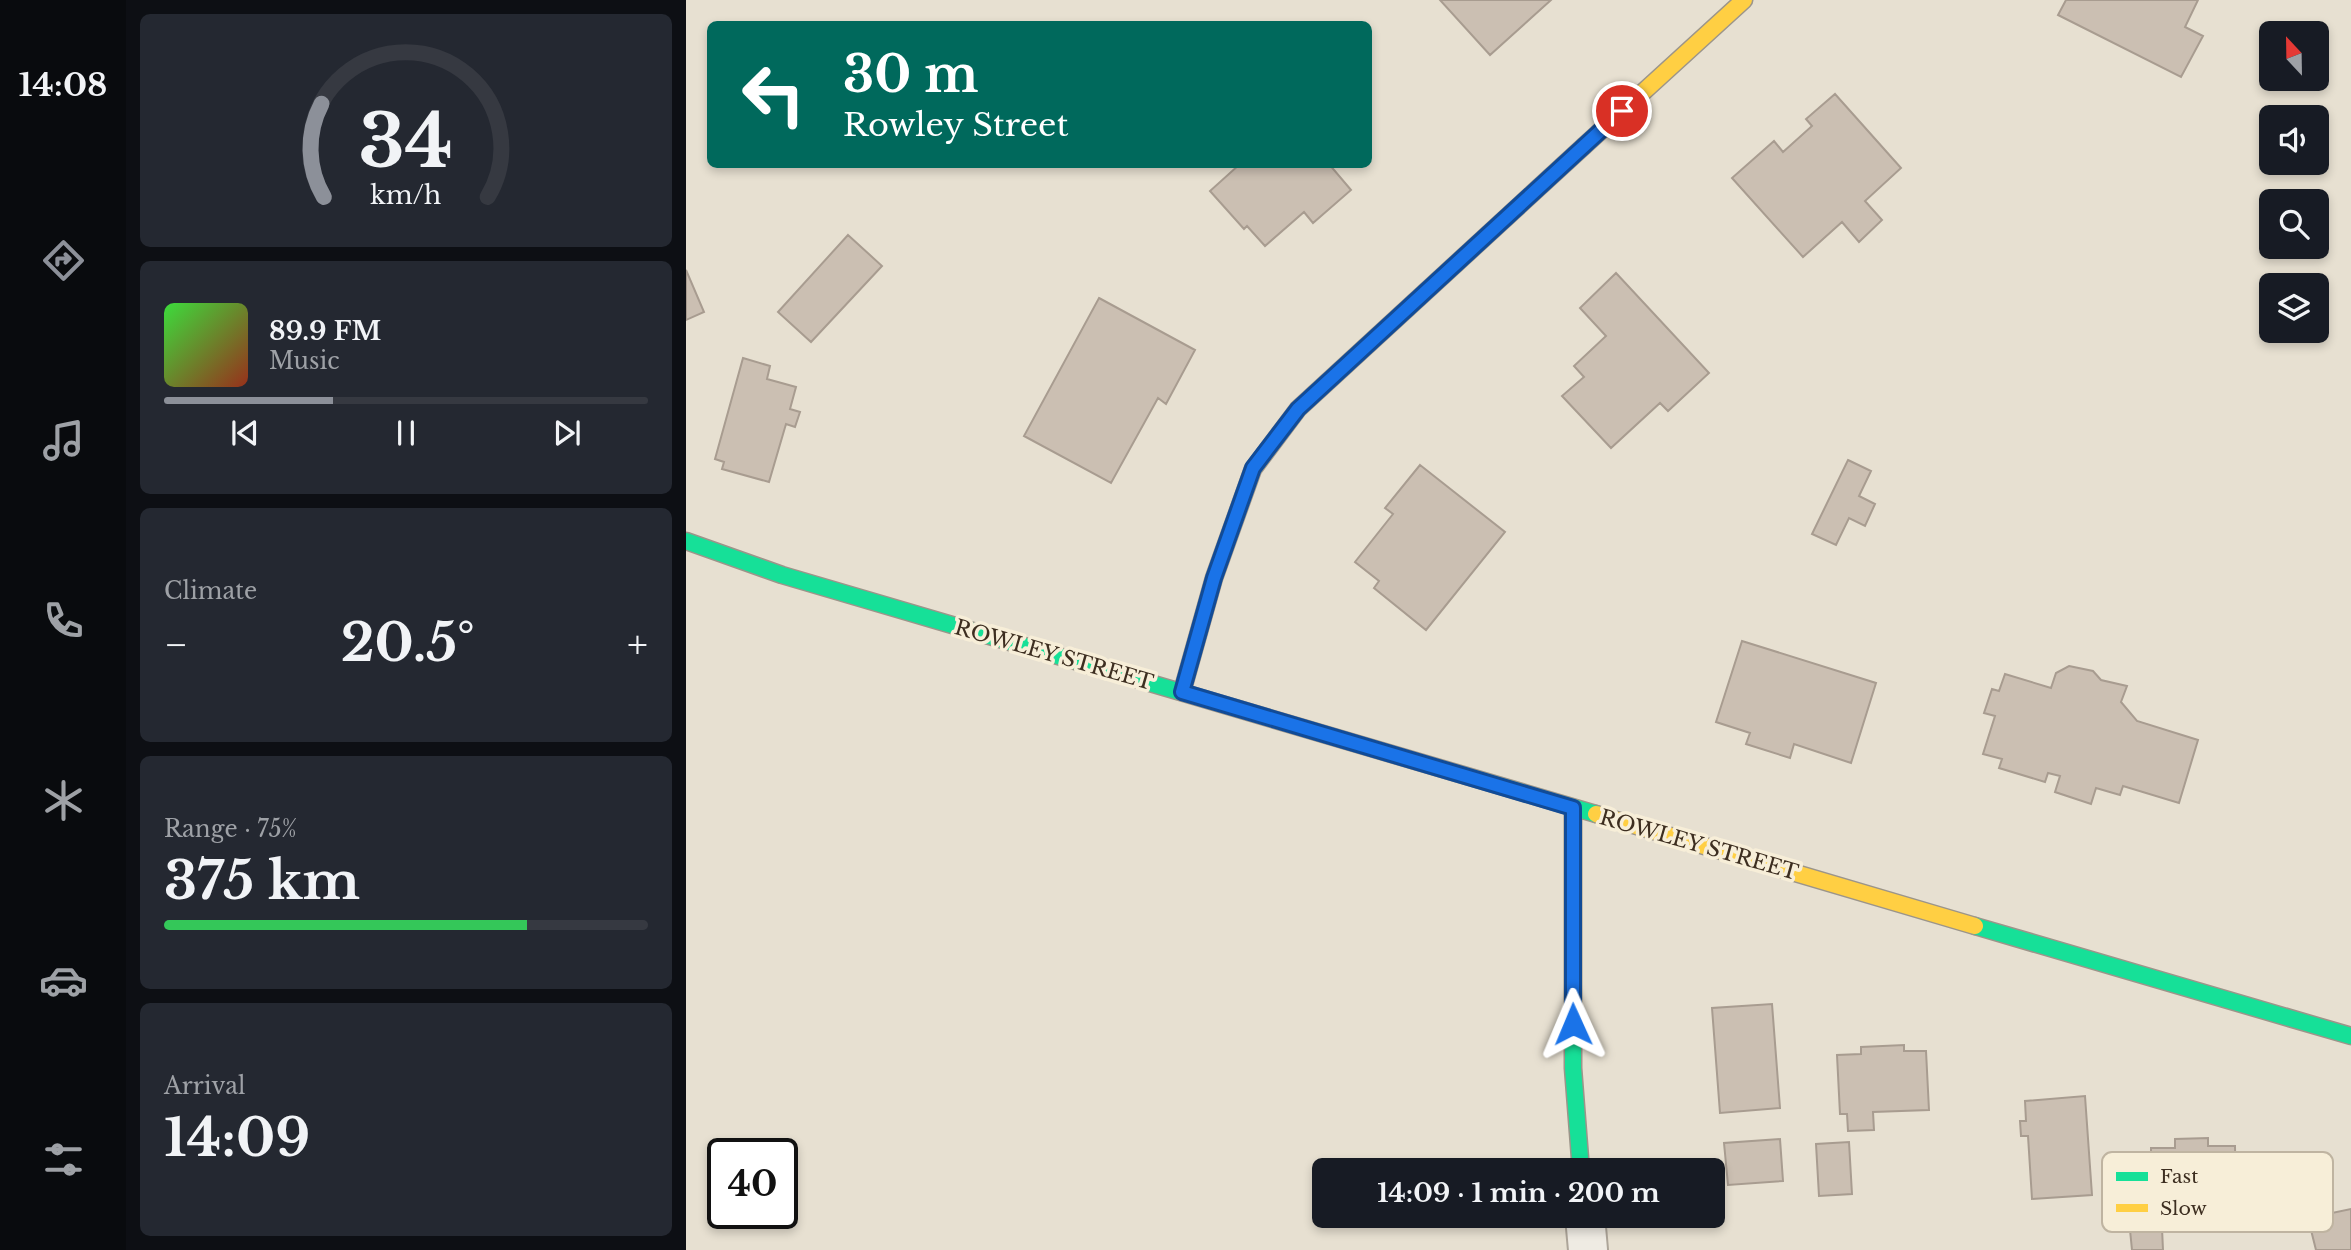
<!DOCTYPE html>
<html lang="en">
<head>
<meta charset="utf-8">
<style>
	body { margin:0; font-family:"Libre Baskerville",serif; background:#242831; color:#f1f3f6; height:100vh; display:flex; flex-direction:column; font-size:26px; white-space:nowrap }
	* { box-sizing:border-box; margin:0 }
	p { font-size:23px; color:#9ea1a6 }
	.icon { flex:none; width:38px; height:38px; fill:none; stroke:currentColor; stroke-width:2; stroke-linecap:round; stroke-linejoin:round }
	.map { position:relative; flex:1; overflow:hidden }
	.panel { display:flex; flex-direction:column; gap:14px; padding:14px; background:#0d0f14; width:560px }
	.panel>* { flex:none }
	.guide { position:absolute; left:21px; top:21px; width:665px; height:147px; border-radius:10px; box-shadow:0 4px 10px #0003; background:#00695c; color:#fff; overflow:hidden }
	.needle { width:46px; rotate:338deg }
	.fabs { position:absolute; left:1573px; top:21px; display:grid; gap:14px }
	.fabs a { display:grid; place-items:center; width:70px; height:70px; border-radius:10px; background:#171b24; box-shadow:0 4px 10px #0003; font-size:35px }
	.speed { position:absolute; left:21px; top:1138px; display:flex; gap:14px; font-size:35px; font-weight:700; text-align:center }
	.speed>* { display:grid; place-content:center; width:91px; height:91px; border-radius:50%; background:#171b24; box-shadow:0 4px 10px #0003; line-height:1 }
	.speed .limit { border:4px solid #111; border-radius:10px; background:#fff; color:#111 }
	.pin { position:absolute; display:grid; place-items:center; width:60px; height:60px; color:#fff; margin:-30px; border:4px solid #fff; border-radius:50%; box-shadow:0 2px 7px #0007 }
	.me { position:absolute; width:77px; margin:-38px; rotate:359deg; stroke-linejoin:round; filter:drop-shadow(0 0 5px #0008) }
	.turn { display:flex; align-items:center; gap:24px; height:147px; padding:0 21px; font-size:32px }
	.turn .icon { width:91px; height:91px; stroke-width:2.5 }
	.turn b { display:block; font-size:49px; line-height:60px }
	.big { font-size:52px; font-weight:700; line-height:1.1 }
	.panel .card { flex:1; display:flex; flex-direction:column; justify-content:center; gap:10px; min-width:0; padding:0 24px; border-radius:10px; background:#242831 }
	.panel .dial { align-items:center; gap:0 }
	.dial svg { height:182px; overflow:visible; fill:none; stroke:#363941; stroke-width:7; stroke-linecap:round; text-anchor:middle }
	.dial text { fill:#f1f3f6; stroke:none }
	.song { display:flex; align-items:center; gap:21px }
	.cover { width:84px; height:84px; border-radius:10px; background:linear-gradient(135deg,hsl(120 70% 55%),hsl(10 70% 35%)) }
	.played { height:7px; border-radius:4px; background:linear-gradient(90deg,#8c9099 35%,#363941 35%) }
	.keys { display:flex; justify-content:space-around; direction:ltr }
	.heat { display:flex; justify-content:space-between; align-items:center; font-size:38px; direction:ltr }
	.charge { height:10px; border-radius:5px; background:linear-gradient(90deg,#34c759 75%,#363941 0) }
	.trip { position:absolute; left:626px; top:1158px; width:413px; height:70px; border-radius:10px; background:#171b24; box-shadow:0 4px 10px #0003; font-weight:700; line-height:70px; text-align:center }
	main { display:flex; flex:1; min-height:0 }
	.menu { display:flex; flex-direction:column; width:126px; justify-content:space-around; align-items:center; background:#090b0e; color:#9ea1a6 }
	.menu .icon { width:49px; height:49px }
	.menu .selected { color:#8c9099 }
	.menu b { font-size:32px; color:#f1f3f6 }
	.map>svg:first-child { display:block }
</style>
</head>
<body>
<main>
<nav class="menu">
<b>14:08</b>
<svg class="icon selected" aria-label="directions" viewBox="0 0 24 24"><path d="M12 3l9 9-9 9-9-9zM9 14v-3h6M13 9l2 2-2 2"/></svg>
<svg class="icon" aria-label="music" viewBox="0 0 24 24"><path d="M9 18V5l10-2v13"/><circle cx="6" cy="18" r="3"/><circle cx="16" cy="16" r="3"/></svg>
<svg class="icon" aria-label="phone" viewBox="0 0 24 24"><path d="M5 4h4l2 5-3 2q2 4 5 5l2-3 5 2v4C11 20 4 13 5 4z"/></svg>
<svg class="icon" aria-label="climate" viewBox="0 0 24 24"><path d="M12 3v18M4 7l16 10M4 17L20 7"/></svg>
<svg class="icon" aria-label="car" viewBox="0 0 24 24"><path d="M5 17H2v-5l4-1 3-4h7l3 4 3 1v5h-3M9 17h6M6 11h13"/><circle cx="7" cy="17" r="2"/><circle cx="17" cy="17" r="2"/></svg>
<svg class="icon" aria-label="filters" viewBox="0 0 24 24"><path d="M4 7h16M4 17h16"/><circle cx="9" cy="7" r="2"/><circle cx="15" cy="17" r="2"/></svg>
</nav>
<section class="panel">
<div class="card dial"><svg viewBox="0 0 100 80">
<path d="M14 69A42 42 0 1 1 86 69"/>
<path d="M14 69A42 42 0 0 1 13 28" stroke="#8c9099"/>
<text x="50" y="56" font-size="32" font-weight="700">34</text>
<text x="50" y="72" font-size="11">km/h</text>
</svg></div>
<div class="card">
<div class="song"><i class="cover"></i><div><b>89.9 FM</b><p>Music</p></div></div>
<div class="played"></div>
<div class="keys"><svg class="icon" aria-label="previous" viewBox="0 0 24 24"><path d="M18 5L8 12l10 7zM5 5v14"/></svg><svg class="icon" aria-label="pause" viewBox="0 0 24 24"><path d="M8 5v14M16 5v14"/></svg><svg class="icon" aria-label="next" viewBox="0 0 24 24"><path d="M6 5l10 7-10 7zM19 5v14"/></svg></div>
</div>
<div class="card"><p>Climate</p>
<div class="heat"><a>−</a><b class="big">20.5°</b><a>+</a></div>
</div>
<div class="card"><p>Range · 75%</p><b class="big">375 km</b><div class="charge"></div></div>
<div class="card"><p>Arrival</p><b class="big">14:09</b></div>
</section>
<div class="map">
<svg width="1665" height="1250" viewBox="0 0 1665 1250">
	<rect width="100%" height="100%" fill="#e7e0d1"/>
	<!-- building -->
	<path fill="#cbbfb2" stroke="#a89c90" stroke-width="2" d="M754,0H865L804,55Z
		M1380,0H1512L1499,27L1517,36L1495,77L1372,15Z
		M1149,94L1215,168L1179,201L1196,220L1173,242L1156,222L1117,257L1046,178L1088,141L1097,152L1126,126L1120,119Z
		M554,164H643L665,190L627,223L618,212L579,246L561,226L558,229L524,191Z
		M162,235L196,266L125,342L92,312Z
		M0,270L18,312L0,320Z
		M930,273L1023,373L982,411L974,403L925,448L876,396L898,377L888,366L920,336L894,308Z
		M413,298L509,350L480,404L472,398L425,483L338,436Z
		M57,358L84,366L81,379L110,387L104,409L114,412L109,427L100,424L83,482L36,469L38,462L29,459Z
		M1162,460L1185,471L1173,496L1189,504L1179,526L1163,518L1150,545L1126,534Z
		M734,465L819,532L740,630L688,588L693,581L669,562L707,514L699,508Z
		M1056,641L1190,683L1165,763L1108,744L1104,758L1060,744L1064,733L1030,722Z
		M1383,666L1407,671L1415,680L1441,686L1435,702L1451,721L1512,740L1493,803L1437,786L1434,795L1410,788L1405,804L1369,792L1374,776L1362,773L1359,782L1313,768L1316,759L1297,754L1309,716L1298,713L1306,689L1313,691L1319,674L1365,688L1370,673Z
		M1086,1004L1094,1108L1034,1113L1026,1008Z
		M1218,1045V1051H1240L1243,1110L1187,1112L1188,1130L1162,1131L1161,1114H1154L1151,1055L1175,1054V1047Z
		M1399,1096L1406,1195L1346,1199L1342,1136H1335L1334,1121H1340L1339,1101Z
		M1522,1138V1146H1549L1550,1217H1524V1200H1465V1148H1489V1139Z
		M1094,1139L1097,1181L1042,1185L1038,1143Z
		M1163,1142L1166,1194L1133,1196L1130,1144Z
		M1665,1209V1250H1630L1622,1218Z
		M1476,1228L1477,1250H1446L1444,1230Z"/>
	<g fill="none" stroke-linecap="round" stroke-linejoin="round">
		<defs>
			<path id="street" d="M899,1216L902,1250"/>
			<path id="fast" d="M0,541L96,575L910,814
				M496,692L528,578L567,469L612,409L898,146
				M887,808V1068L895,1171
				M1289,926L1665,1036"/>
			<path id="slow" d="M898,146L1058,0
				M910,814L1289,926"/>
		</defs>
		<!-- street casing -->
		<use href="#street" stroke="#ada599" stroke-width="42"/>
		<!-- fast casing -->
		<use href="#fast" stroke="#9c958a" stroke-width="19"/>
		<!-- slow casing -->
		<use href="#slow" stroke="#9c958a" stroke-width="19"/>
		<!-- street -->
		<use href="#street" stroke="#efebe3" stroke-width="38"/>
		<!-- fast -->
		<use href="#fast" stroke="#16e098" stroke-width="16"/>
		<!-- slow -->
		<use href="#slow" stroke="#ffcf43" stroke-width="16"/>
	</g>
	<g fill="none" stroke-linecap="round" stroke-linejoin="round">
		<defs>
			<path id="route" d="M887,1024V808L496,692L528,578L567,468L612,409L936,111"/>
		</defs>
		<!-- route casing -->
		<use href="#route" stroke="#114b97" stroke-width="18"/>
		<!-- route -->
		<use href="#route" stroke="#1a73e8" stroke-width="12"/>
	</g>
	<g text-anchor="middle" stroke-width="7" stroke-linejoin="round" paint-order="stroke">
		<!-- street labels -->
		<g font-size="21" fill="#3d2e20" stroke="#f7eed8">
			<text transform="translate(368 655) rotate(16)" y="7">ROWLEY STREET</text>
			<text transform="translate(1013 845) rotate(16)" y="7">ROWLEY STREET</text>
		</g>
	</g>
	<!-- legend -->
	<rect x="1416" y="1152" width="231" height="80" rx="10" fill="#f7eed8" stroke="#bfb4a1" stroke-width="2"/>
	<rect x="1430" y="1172" width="32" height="9" fill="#16e098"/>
	<rect x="1430" y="1204" width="32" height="8" fill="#ffcf43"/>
	<g font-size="19" fill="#3d2e20">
		<text x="1474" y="1183">Fast</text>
		<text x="1474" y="1215">Slow</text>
	</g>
</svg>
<div class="fabs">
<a><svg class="needle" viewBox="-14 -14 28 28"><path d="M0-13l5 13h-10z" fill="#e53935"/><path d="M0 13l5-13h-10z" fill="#9ea1a6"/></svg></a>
<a><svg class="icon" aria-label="sound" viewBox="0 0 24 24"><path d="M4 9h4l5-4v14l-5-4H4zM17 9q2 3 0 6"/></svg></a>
<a><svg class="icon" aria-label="search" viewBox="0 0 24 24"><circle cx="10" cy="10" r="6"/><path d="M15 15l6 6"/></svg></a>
<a><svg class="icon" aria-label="layers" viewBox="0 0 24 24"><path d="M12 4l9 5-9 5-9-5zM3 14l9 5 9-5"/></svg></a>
</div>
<div class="speed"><div class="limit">40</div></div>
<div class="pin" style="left:936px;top:111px;background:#d93025"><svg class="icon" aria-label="arrive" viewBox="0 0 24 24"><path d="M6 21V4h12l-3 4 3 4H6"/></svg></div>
<svg class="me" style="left:887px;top:1024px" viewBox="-20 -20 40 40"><path d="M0-17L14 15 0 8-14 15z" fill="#1a73e8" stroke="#fff" stroke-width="4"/></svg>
<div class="trip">14:09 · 1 min · 200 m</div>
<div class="guide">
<div class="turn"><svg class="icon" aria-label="left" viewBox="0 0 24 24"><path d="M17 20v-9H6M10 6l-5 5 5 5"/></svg><div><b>30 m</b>Rowley Street</div></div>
</div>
</div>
</main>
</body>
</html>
